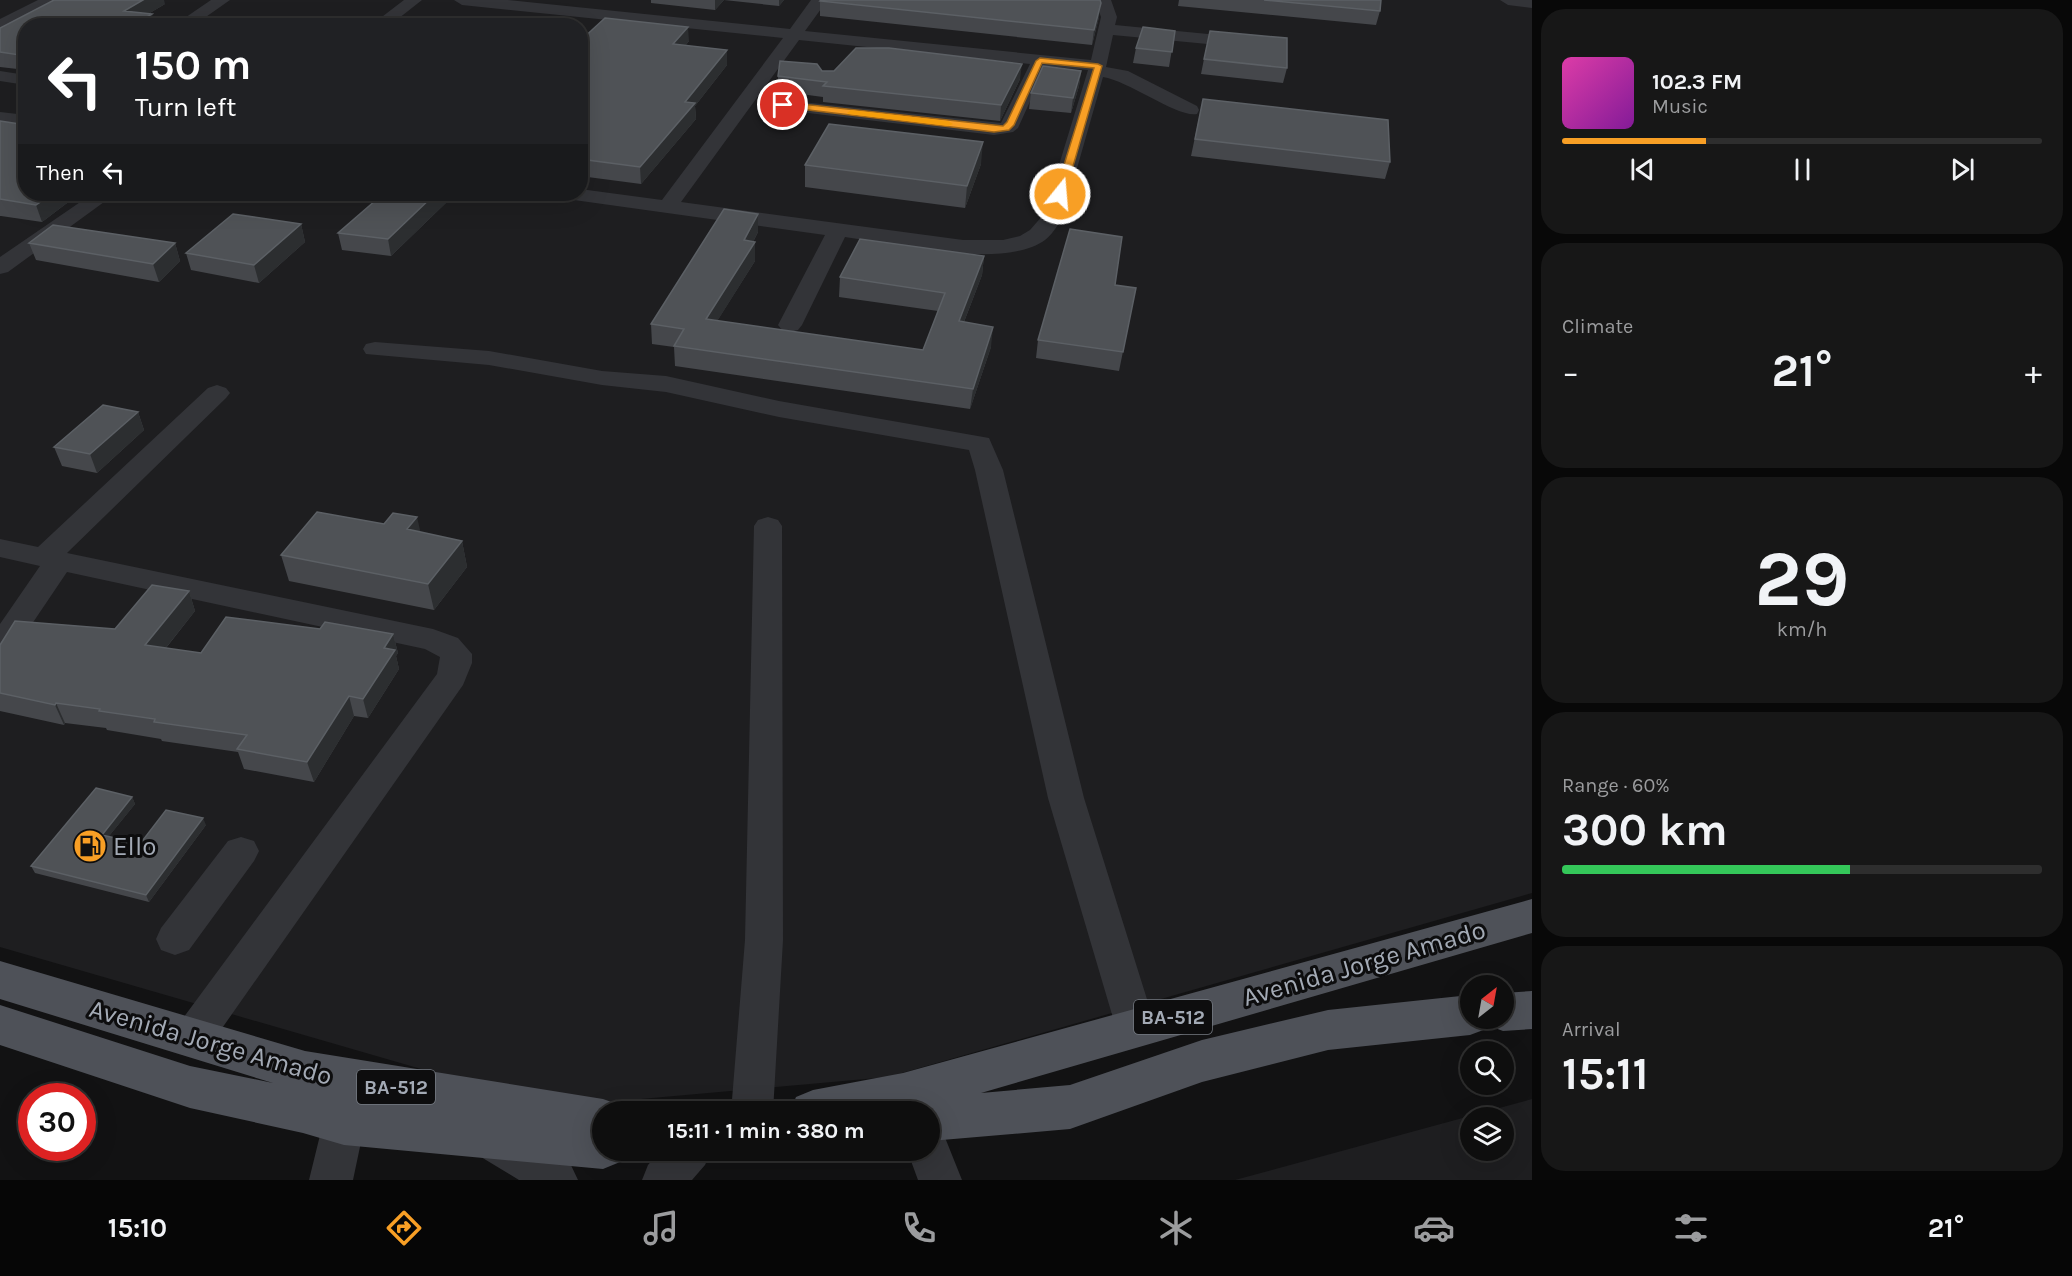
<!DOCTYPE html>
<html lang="en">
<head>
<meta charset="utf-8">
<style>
	body { margin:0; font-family:Karla,sans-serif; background:#171717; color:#f1f3f6; height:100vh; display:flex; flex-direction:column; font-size:22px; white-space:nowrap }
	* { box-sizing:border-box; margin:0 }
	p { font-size:20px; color:#9b9c9e }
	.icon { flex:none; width:33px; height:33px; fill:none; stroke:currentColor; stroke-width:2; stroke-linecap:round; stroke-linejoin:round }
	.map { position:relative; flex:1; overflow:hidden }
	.drawer { display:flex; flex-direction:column; gap:9px; padding:9px; background:#080808; width:540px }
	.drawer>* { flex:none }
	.hud { position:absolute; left:18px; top:18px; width:570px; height:183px; border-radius:24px; box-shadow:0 6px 24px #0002,0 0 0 2px #2e2e2e; background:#202124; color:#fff; overflow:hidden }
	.needle { width:39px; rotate:31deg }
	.buttons { position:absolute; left:1460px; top:975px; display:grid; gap:12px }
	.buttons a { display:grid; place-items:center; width:54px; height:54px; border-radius:50%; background:#0e0e0e; box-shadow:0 6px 24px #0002,0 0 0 2px #2e2e2e; font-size:30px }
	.speed { position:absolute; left:18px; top:1083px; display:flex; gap:12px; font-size:30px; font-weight:700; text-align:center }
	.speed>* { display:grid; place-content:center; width:78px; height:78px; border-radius:50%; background:#0e0e0e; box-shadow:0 6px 24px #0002,0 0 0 2px #2e2e2e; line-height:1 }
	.speed .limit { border:9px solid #d22; background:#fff; color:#111 }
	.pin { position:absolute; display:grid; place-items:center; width:51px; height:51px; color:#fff; margin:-26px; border:3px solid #fff; border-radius:50%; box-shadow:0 2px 6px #0007 }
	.me { position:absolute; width:66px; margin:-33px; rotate:17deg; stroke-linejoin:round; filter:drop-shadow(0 0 4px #0008) }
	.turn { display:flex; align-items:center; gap:21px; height:126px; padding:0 18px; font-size:27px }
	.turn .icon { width:78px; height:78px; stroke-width:2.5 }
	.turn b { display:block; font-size:42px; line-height:51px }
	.then { display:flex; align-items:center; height:57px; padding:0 18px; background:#0003; gap:12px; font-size:22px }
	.big { font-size:45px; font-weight:700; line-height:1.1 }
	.drawer .tile { flex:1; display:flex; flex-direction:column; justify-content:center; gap:9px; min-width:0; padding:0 21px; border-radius:24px; background:#171717 }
	.drawer .dial { align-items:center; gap:0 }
	.dial b { font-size:78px; line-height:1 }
	.song { display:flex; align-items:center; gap:18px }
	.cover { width:72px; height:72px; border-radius:9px; background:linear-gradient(135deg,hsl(320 70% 55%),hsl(290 70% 35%)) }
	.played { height:6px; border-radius:3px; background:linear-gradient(90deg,#f89f25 30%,#2e2e2e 30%) }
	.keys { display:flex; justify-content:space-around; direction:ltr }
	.heat { display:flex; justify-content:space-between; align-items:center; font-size:33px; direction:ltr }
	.charge { height:9px; border-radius:4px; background:linear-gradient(90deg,#34c759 60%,#2e2e2e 0) }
	.trip { position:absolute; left:592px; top:1101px; width:348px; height:60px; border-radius:30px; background:#0e0e0e; box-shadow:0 6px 24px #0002,0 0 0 2px #2e2e2e; font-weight:700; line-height:60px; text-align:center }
	.menu { display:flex; height:96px; justify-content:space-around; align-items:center; background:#060606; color:#9b9c9e }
	.menu .icon { width:42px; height:42px }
	.menu .active { color:#f89f25 }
	.menu b { font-size:27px; color:#f1f3f6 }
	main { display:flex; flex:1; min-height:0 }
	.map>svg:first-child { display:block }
</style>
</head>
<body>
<main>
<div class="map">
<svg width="1532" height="1180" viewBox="0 0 1532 1180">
	<rect width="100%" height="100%" fill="#121213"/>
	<!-- built -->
	<path fill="#1e1e20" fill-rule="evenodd" d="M0,0H1532V893L888,1077L596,1103L466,1082L0,947ZM26,26H580V194H26Z
		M1532,1099V1180H1235ZM1470,1118H1503V1150H1470Z"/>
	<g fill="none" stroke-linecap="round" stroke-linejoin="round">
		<!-- minor -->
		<path fill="#333438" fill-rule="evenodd" d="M38,0H58L56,3L0,30V19Z
			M211,0H230L193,26H173Z
			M404,0H422L389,26H370Z
			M454,0H508L790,29L811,0H825L826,2L805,31L1091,60L1101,17L1095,0H1111L1117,17L1115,25L1239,37L1247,42L1239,47L1113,35L1106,67L1128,71L1197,106L1199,110L1197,114C1178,118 1129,81 1103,77L1064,214C1059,223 1054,233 1045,240C1004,270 894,244 845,237L802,325L798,330L790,332L782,330L778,325L825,235L574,200L567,198L564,194H580V189L662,200L783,38L462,5ZM799,40L1030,64L1001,123L783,100L777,101L774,105L777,109L783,110L994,135L1013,132L1018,128L1046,66L1088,70L1044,214L1030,230L1020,236L1003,240H963L681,202Z
			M1500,0H1532V8L1508,5Z
			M0,71L26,75V85L0,81Z
			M0,112L26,115V127L0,124Z
			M92,194H115L8,272L0,274V257Z
			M375,342L489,351L602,371L666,376L779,401L989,438L1003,470L1084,798L1156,1028L1150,1041L1136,1046L1122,1041L1116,1028L1048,798L975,470L969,450L779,417L666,392L602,385L489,365L366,354L363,349L366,344Z
			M217,385L226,388L230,393L226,398L67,553L433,629L458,638L472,654V663L463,685L206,1051L192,1056L178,1051L172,1038L178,1025L437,674L440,657L425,649L67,572L11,655L0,658V624L40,566L0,557V539L38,547L208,388Z
			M768,517L778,520L782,526L783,940L773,1112H731L745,940L754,526L758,520Z
			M241,837L254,841L259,851L254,861L189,950L175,955L161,950L156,939L161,928L228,841Z
			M344,1103L359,1109L365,1123L353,1180H309L323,1123L329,1109Z
			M496,1121L511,1127L569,1161L578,1180H519L481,1157L474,1142L481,1127Z
			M930,1130L944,1135L962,1180H918L907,1150H930Z
			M661,1150H712L705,1165L692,1180H642L648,1165Z"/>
		<!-- major -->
		<path fill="#4e5158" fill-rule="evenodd" d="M1532,899V933L981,1093L1070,1085L1202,1040L1328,1010L1470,995V1018H1503V993L1532,991V1029L1503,1031L1487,1025L1486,1029L1470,1035L1328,1050L1202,1082L1070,1129L930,1141V1112H790L796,1097L813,1090L903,1073Z
			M0,961L305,1051L603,1099L620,1105L622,1112H603V1150H625L620,1162L603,1169L344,1145L303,1133L190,1108L0,1045V1005L190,1066L273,1083L0,999Z"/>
	</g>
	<!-- wall -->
	<path fill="#45474b" d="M651,0H784L779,6L724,0L715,10L651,3Z
		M1179,0H1381L1380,11L1376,25L1178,6Z
		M820,1L1099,17L1092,45L820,16Z
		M165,4L148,14L26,26V70L0,67V28Z
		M1175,31L1169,67L1133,63L1136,48Z
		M580,41H689L685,46L727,50V65L695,106L696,119L641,184L580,176Z
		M1204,59L1287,68L1283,83L1201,74Z
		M822,71L1020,79L1000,121L823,102V97L778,91V76Z
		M1081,71L1079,86L1071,113L1029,109L1031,93Z
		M1203,99L1390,162L1385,179L1191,156Z
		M0,121L26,194L71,200L42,222L1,216H0Z
		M981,164L965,208L805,187V165Z
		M383,194H450L451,198L391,256L342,250L338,233Z
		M758,214V232L753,242L755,261L717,321L923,350L938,311L839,297L840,277L984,256L982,275L964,322L991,347L970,409L675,366L674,347L652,344L651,324Z
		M301,224L305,242L259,283L191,270L186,253Z
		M29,243H175L180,261L159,282L36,260Z
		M1115,285L1136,288L1119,371L1036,358L1038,340Z
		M138,412L144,430L97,473L62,466L54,447Z
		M420,532L462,541L467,567L434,610L289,581L281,555Z
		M189,591L195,611L166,648L201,653L320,629L393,634L398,653L396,656L399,669L368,718L354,716L314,782L244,769L238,752L162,741L161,739L107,730L106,728L65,723L64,725L0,711V645L115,629Z
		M132,797L135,804L109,836L140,844L206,825L149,902L35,873L31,866Z"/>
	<!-- shaded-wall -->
	<path fill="#2c2e30" d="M143,0H164L165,4L128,26L124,11Z
		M715,0H724L715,10Z
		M779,0H784L779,6Z
		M1101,3L1099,17L1092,45L1094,30Z
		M152,14L155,26H132Z
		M688,27L689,41L674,59L673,44Z
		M727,50V65L695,106L696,119L641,184L640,167L685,102Z
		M1022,64L1020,79L1000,121L1001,105Z
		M1081,71L1079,86L1071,113L1073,98Z
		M983,142L981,164L965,208L967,186Z
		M52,194H69L71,200L42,222L36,205Z
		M435,194H450L451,198L391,256L388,239Z
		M758,214V232L745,258L755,242V261L706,339V319Z
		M301,224L305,242L259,283L254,265Z
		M175,243L180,261L159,282L153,264Z
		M984,256L982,275L957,340L959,321Z
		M993,327L991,347L970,409L973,389Z
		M138,412L144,430L97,473L90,454Z
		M417,517L423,543L407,529Z
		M462,541L467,567L434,610L428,584Z
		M189,591L195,611L153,664L145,645Z
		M393,634L398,653L396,656L399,669L368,718L363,699L384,648Z
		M349,696L354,716L314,782L307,762Z
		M56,703L65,723L64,725L55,705Z
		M132,797L135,804L105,841L102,835Z
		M203,818L206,825L149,902L146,895Z"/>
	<!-- building -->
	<path fill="#4f5256" stroke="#5c6065" stroke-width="1.5" d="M54,0H143L124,11L152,14L132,26H26V56L0,52V28Z
		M821,0H1100L1101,3L1094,30L820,1Z
		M1264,0H1381L1380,11Z
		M605,18L688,27L673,44L727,50L685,102L695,103L640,167L580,159V41Z
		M1143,27L1175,31L1172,52L1136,48Z
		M1210,31L1287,38V68L1204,59Z
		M856,48H889L1022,64L1001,105L823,86L827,82L778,76L780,61L817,64L822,71H834Z
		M1043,66L1081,71L1073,98L1031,93Z
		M1203,99L1388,120L1390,162L1195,139Z
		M0,121L26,125V194H52L36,205L0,199Z
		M829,124L983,142L967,186L805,165Z
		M383,194H435L388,239L338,233Z
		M724,209L758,214L744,240L755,242L706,319L923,350L945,293L840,277L860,239L984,256L959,321L993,327L973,389L674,346L684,329L651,324Z
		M233,214L301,224L254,265L186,253Z
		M53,225L175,243L153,264L29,243Z
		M1070,229L1122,237L1115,285L1136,288L1123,352L1038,340Z
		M103,405L138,412L90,454L54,447Z
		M317,512L384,524L393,513L417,517L407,529L462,541L428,584L281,555Z
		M152,585L189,591L145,645L201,653L226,617L320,629L325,622L393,634L384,648L395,650L363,699L349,696L307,762L237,749L247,735L154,722L155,719L99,711L100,709L56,703L55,705L0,693V645L15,621L115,629Z
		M96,788L132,797L102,835L140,844L166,810L203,818L146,895L31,866Z"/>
	<!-- route -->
	<path fill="#f89f25" stroke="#a16718" stroke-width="1.5" d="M1040,58L1098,64L1102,66L1065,194L1060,196L1055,194L1094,68L1042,63L1014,125L1009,130L994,132L783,107L779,105L783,102L1003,126L1007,122L1036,61Z"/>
	<!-- slow -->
	<path fill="#f59e0b" d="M851,110L948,121L953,124L948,126L848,114L847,113Z"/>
	<!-- icons -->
	<defs>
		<symbol id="fuel-disc" viewBox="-11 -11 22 22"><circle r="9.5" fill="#f89f25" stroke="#0d0d0e"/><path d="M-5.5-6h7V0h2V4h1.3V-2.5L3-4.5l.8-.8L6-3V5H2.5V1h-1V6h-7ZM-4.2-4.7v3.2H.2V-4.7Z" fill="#111"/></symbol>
	</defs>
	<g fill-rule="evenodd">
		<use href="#fuel-disc" x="71" y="827" width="38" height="38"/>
	</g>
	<g text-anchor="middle" stroke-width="6" stroke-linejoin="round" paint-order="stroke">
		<!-- shield labels -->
		<g fill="#0d0d0e" stroke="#767b83" stroke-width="1.5">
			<rect x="1134" y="1000" width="78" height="34" rx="4.5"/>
			<rect x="357" y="1070" width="78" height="34" rx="4.5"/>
		</g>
		<g font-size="20" font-weight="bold" fill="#a3aab5">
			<text x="1173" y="1024">BA-512</text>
			<text x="396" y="1094">BA-512</text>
		</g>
		<!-- near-poi labels -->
		<g font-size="26" fill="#a3aab5" stroke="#0d0d0e" text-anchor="start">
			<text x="113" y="855">Ello</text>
		</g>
		<!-- near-street labels -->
		<g font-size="26" fill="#a3aab5" stroke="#0d0d0e">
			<text transform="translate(1364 963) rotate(-16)" y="9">Avenida Jorge Amado</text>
			<text transform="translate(211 1042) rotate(16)" y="9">Avenida Jorge Amado</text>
		</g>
	</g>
</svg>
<div class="buttons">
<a><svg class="needle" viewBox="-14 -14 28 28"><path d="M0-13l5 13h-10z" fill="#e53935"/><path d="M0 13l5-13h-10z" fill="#9b9c9e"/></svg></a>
<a><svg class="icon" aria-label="search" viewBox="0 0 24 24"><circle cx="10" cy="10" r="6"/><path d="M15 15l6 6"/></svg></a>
<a><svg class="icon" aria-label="layers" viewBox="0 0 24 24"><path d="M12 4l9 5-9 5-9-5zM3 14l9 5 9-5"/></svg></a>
</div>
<div class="speed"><div class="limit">30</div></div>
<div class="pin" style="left:783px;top:105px;background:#d93025"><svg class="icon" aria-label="arrive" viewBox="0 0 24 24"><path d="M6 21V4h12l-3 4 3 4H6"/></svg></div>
<svg class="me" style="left:1060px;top:194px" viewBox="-20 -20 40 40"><circle r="17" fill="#f89f25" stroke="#fff" stroke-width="3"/><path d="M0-11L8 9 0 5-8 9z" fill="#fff"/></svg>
<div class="trip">15:11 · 1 min · 380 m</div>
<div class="hud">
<div class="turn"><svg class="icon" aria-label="left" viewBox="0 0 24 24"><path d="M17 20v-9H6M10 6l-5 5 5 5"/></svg><div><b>150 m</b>Turn left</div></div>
<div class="then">Then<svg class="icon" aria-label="left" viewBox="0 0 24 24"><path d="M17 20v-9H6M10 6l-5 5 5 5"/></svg></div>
</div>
</div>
<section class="drawer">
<div class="tile">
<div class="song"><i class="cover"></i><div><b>102.3 FM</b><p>Music</p></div></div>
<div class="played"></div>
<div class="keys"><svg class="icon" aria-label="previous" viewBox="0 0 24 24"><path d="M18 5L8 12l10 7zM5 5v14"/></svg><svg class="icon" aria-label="pause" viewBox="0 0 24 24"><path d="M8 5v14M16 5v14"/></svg><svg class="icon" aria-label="next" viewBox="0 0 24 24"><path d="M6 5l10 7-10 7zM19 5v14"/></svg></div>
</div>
<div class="tile"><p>Climate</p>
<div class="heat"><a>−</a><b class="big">21°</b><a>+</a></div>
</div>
<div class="tile dial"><b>29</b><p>km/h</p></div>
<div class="tile"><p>Range · 60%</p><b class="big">300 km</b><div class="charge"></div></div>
<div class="tile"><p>Arrival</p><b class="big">15:11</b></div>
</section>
</main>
<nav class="menu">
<b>15:10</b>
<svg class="icon active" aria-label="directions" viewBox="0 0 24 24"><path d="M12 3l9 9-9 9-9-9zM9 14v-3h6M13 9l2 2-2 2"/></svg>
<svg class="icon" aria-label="music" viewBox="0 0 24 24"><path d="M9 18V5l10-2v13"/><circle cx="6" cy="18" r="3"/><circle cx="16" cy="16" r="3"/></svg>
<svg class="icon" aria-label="phone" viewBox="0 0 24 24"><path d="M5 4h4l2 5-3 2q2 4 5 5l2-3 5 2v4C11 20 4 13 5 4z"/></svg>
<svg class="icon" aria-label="climate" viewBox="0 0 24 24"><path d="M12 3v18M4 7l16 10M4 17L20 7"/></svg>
<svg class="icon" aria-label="car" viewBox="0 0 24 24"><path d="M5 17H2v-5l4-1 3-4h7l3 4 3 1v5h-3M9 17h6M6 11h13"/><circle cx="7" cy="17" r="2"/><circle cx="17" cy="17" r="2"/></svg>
<svg class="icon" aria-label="filters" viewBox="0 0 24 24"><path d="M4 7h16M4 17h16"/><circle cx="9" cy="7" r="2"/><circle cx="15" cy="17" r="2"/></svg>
<b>21°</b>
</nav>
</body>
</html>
